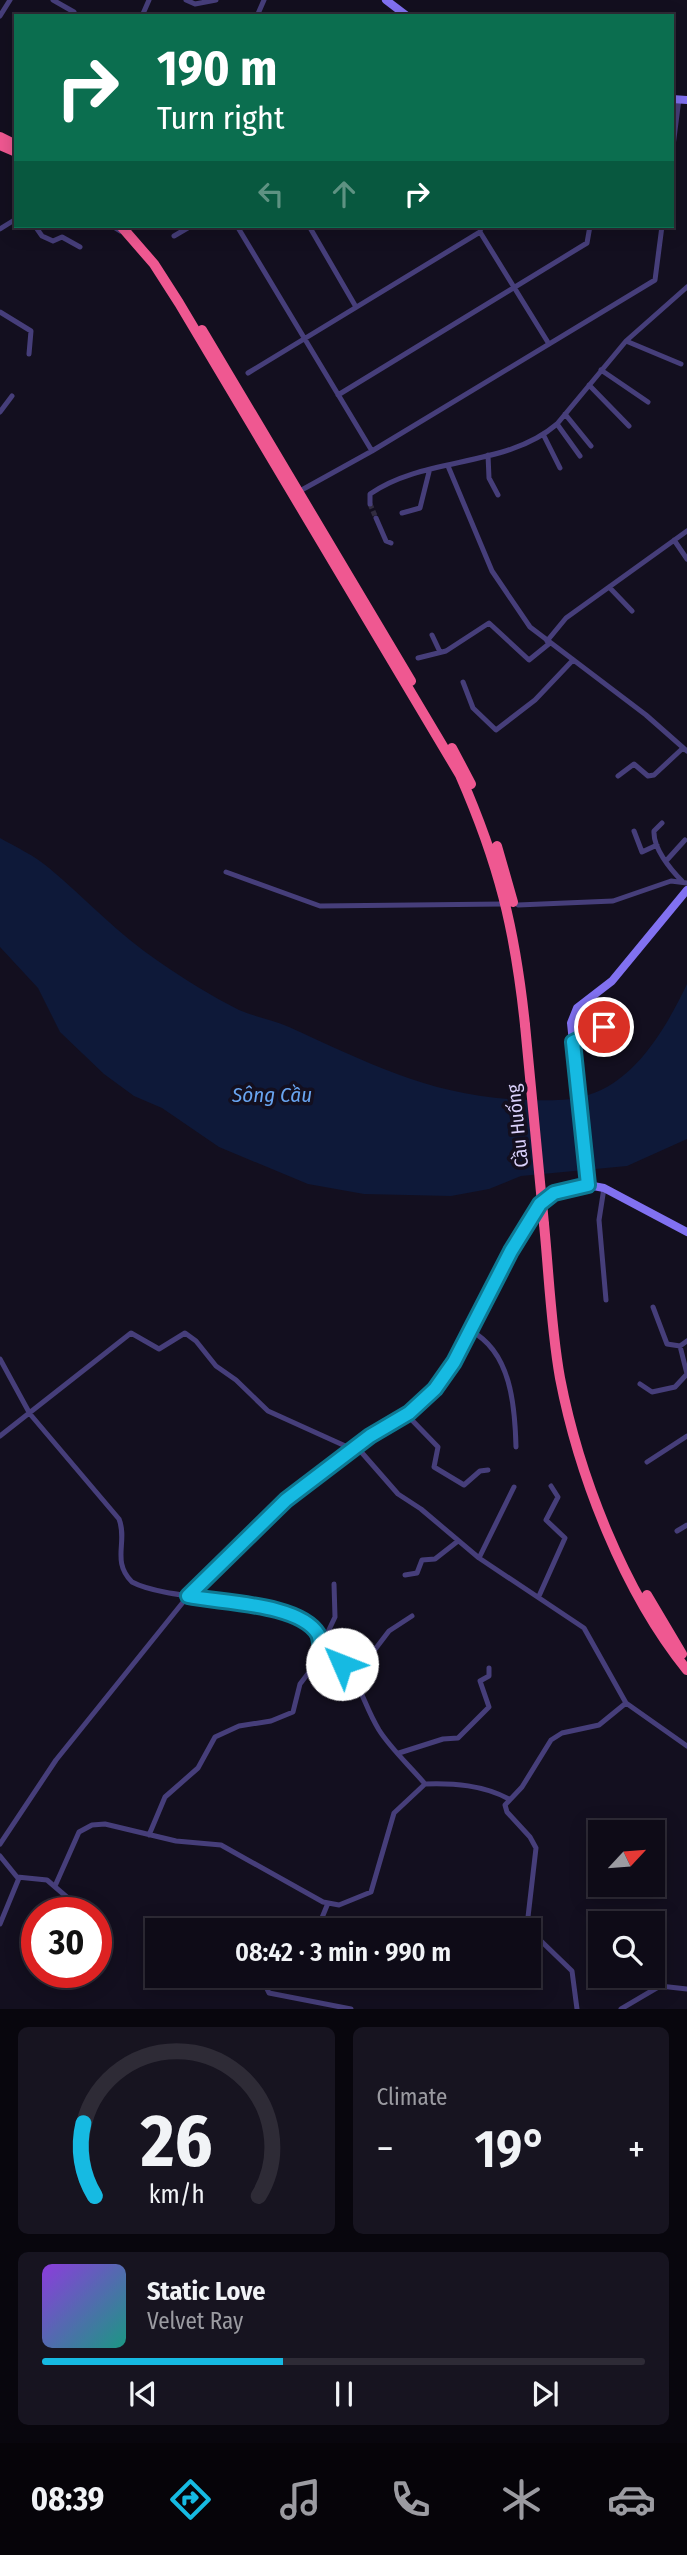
<!DOCTYPE html>
<html lang="en">
<head>
<meta charset="utf-8">
<style>
	body { margin:0; font-family:"Fira Sans Condensed",sans-serif; background:#171420; color:#f1f3f6; height:100vh; display:flex; flex-direction:column; font-size:26px; white-space:nowrap }
	* { box-sizing:border-box; margin:0 }
	p { font-size:23px; color:#9b9ba1 }
	.icon { flex:none; width:38px; height:38px; fill:none; stroke:currentColor; stroke-width:2; stroke-linecap:round; stroke-linejoin:round }
	.map { position:relative; height:2009px; overflow:hidden }
	.details { display:flex; flex-direction:column; gap:18px; padding:18px; background:#08060d; flex:1 }
	.details>* { flex:none }
	.guide { position:absolute; left:14px; top:14px; width:660px; height:214px; border-radius:0px; box-shadow:0 4px 18px #0003,0 0 0 2px #2e2b36; background:#0b6e4f; color:#fff; overflow:hidden }
	.needle { width:46px; rotate:64deg }
	.controls { position:absolute; left:588px; top:1820px; display:grid; gap:14px }
	.controls a { display:grid; place-items:center; width:77px; height:77px; border-radius:0px; background:#0e0b17; box-shadow:0 4px 18px #0003,0 0 0 2px #2e2b36; font-size:35px }
	.speed { position:absolute; left:21px; top:1897px; display:flex; gap:14px; font-size:35px; font-weight:700; text-align:center }
	.speed>* { display:grid; place-content:center; width:91px; height:91px; border-radius:50%; background:#0e0b17; box-shadow:0 4px 18px #0003,0 0 0 2px #2e2b36; line-height:1 }
	.speed .limit { border:10px solid #d22; background:#fff; color:#111 }
	.pin { position:absolute; display:grid; place-items:center; width:60px; height:60px; color:#fff; margin:-30px; border:4px solid #fff; border-radius:50%; box-shadow:0 2px 7px #0007 }
	.me { position:absolute; width:77px; margin:-38px; rotate:314deg; stroke-linejoin:round; filter:drop-shadow(0 0 5px #0008) }
	.turn { display:flex; align-items:center; gap:24px; height:147px; padding:0 28px; font-size:32px }
	.turn .icon { width:91px; height:91px; stroke-width:2.5 }
	.turn b { display:block; font-size:49px; line-height:60px }
	.lanes { display:flex; align-items:center; height:66px; padding:0 28px; background:#0003; justify-content:center; gap:35px; direction:ltr }
	.lanes .off { opacity:.35 }
	.big { font-size:52px; font-weight:600; line-height:1.1 }
	.details .card { flex:1; display:flex; flex-direction:column; justify-content:center; gap:10px; min-width:0; padding:0 24px; border-radius:10px; background:#171420 }
	.details .dial { align-items:center; gap:0 }
	.dial svg { height:182px; overflow:visible; fill:none; stroke:#2e2b36; stroke-width:7; stroke-linecap:round; text-anchor:middle }
	.dial text { fill:#f1f3f6; stroke:none }
	.song { display:flex; align-items:center; gap:21px }
	.cover { width:84px; height:84px; border-radius:10px; background:linear-gradient(135deg,hsl(270 70% 55%),hsl(170 70% 35%)) }
	.played { height:7px; border-radius:4px; background:linear-gradient(90deg,#16bae2 40%,#2e2b36 40%) }
	.keys { display:flex; justify-content:space-around; direction:ltr }
	.heat { display:flex; justify-content:space-between; align-items:center; font-size:38px; direction:ltr }
	.details .tiles { flex:1; display:grid; gap:18px; grid-template-columns:1fr 1fr }
	.card:last-child { grid-column:span 2 }
	.trip { position:absolute; left:145px; top:1918px; width:396px; height:70px; border-radius:0px; background:#0e0b17; box-shadow:0 4px 18px #0003,0 0 0 2px #2e2b36; font-weight:600; line-height:70px; text-align:center }
	.tab-bar { display:flex; height:112px; justify-content:space-around; align-items:center; background:#060409; color:#9b9ba1 }
	.tab-bar .icon { width:49px; height:49px }
	.tab-bar .active { color:#16bae2 }
	.tab-bar b { font-size:32px; color:#f1f3f6 }
	.map>svg:first-child { display:block }
</style>
</head>
<body>
<div class="map">
<svg width="687" height="2009" viewBox="0 0 687 2009">
	<rect width="100%" height="100%" fill="#130f1f"/>
	<!-- water -->
	<path fill="#0e1939" d="M0,838C16,847 35,856 49,868C86,899 118,934 158,961C184,979 211,996 239,1010C255,1017 273,1020 289,1027C371,1064 433,1097 525,1100C545,1100 568,1102 588,1095C636,1081 667,1026 687,984V1139L627,1166L521,1176L489,1189L451,1196L364,1194L308,1184L219,1147L162,1108L134,1096L104,1074L60,1032L38,988L0,947Z"/>
	<g fill="none" stroke-linecap="round" stroke-linejoin="round">
		<!-- street-tunnel -->
		<path stroke="#312c40" stroke-width="5" stroke-dasharray="5 2.5" stroke-linecap="butt" d="M370,504L376,518"/>
		<!-- street -->
		<path stroke="#463e7a" stroke-width="5" d="M53,0L74,12
			M186,0L195,4L216,0
			M0,16L10,0
			M142,16L149,0
			M257,16L264,0
			M672,154L679,99
			M35,226L42,236L53,241L62,237L80,247
			M112,226L120,231
			M237,226L372,451
			M309,226L356,307
			M0,229L16,219
			M480,232L549,344
			M174,236L191,226
			M0,312L31,331L29,354
			M626,341L681,364
			M601,370L648,402
			M248,373L480,232L481,226
			M589,385L629,426
			M338,395L587,243L590,226
			M0,412L12,396
			M565,414L591,446
			M557,424L580,456
			M544,436L560,468
			M488,455L489,478L498,495
			M448,466L492,571L530,627L646,715L687,751
			M298,492L372,451L655,280L662,226
			M370,504V494C424,456 506,468 557,424L626,341L687,287
			M402,513L420,508L429,472
			M376,518L386,541L391,543
			M674,540L687,559
			M609,587L632,611
			M432,635L440,652
			M547,641L566,618L687,531
			M418,658L446,651L489,623L529,660L550,643
			M463,682L473,708L496,730L535,700L573,660
			M618,776L634,764L648,776L654,775L683,748
			M662,823L654,831C653,848 670,869 682,881
			M634,831L642,852L657,845
			M666,861L685,840
			M226,872L320,906L503,904
			M518,905L613,901L671,881L687,883
			M573,1042L610,1024
			M604,1188L599,1220L606,1300
			M653,1307L667,1344L680,1346L687,1341
			M471,1331C511,1352 515,1406 516,1447
			M0,1359L30,1414L119,1519C128,1542 111,1561 132,1582C173,1604 296,1595 318,1634C321,1640 319,1648 323,1654C363,1675 358,1695 379,1730C391,1749 410,1766 425,1784
			M640,1384L652,1392L675,1387L687,1374L680,1346
			M407,1415L438,1447L434,1467L464,1485L480,1471L488,1470
			M0,1436L131,1333L159,1349L185,1333L196,1341L216,1366L236,1380L268,1411L352,1449
			M356,1446L398,1494L421,1509L479,1558L584,1628L626,1703L687,1746
			M647,1462L687,1436
			M677,1531L687,1525
			M479,1558L514,1487
			M405,1575L417,1573L422,1560L435,1559L458,1541
			M539,1596L565,1538L546,1520L558,1497L551,1486
			M319,1635L327,1634L335,1617L334,1584
			M354,1677L389,1631L412,1616
			M399,1753L443,1739L458,1738L489,1707L480,1681L489,1676V1668
			M149,1835L165,1797L198,1768L215,1737L239,1726L271,1721L293,1712L300,1684L323,1654
			M0,1844L56,1760L188,1596L286,1500L370,1436L409,1413L435,1389L454,1362L511,1251L540,1204L554,1193L588,1185
			M0,1856L17,1877L47,1880L68,1898
			M55,1886L79,1832L92,1825L105,1824L176,1841L221,1845L323,1902L339,1905L371,1892L394,1813L425,1784C454,1783 483,1785 509,1799
			M0,1924L19,1878
			M317,1930L328,1903
			M271,1976L265,1985L269,1993L351,2009
			M577,2009L572,1971L540,1940L528,1917L536,1848L530,1837L507,1812L505,1805L522,1787L551,1740L562,1733L599,1725L626,1703
			M621,2009L660,1986L687,1989"/>
		<!-- secondary -->
		<path stroke="#8171f1" stroke-width="8" d="M386,0L407,16
			M672,99L687,100
			M687,890L612,981L577,1008L571,1023L588,1185L604,1188L687,1232"/>
		<!-- highway -->
		<path stroke="#ef5891" stroke-width="10" d="M0,137L16,145
			M0,145L16,152
			M121,226L154,264L179,303L460,775C499,864 515,929 525,1025
			M202,330L411,681
			M452,748L471,784
			M497,846L513,902
			M544,1224C549,1275 551,1328 560,1378C579,1476 624,1592 687,1670
			M647,1595L682,1654"/>
		<!-- highway-bridge -->
		<path stroke="#ef5891" stroke-width="10" d="M525,1025L544,1224"/>
	</g>
	<g fill="none" stroke-linecap="round" stroke-linejoin="round">
		<defs>
			<path id="route" d="M342,1664L323,1654C319,1648 321,1640 318,1634C299,1603 220,1603 188,1596L286,1500L370,1436L409,1413L435,1389L454,1362L511,1251L540,1204L554,1193L588,1185L573,1042L604,1027"/>
		</defs>
		<!-- route casing -->
		<use href="#route" stroke="#0e7993" stroke-width="18"/>
		<!-- route -->
		<use href="#route" stroke="#16bae2" stroke-width="12"/>
	</g>
	<g text-anchor="middle" stroke-width="7" stroke-linejoin="round" paint-order="stroke">
		<!-- street labels -->
		<g font-size="19" fill="#dad1fb" stroke="#130f1f">
			<text transform="translate(517 1126) rotate(-96)" y="7">Cầu Huống</text>
		</g>
		<!-- water labels -->
		<g font-size="21" font-style="italic" fill="#69a5f1" stroke="#130f1f">
			<text x="272" y="1102">Sông Cầu</text>
		</g>
	</g>
</svg>
<div class="controls">
<a><svg class="needle" viewBox="-14 -14 28 28"><path d="M0-13l5 13h-10z" fill="#e53935"/><path d="M0 13l5-13h-10z" fill="#9b9ba1"/></svg></a>
<a><svg class="icon" aria-label="search" viewBox="0 0 24 24"><circle cx="10" cy="10" r="6"/><path d="M15 15l6 6"/></svg></a>
</div>
<div class="speed"><div class="limit">30</div></div>
<div class="pin" style="left:604px;top:1027px;background:#d93025"><svg class="icon" aria-label="arrive" viewBox="0 0 24 24"><path d="M6 21V4h12l-3 4 3 4H6"/></svg></div>
<svg class="me" style="left:342px;top:1664px" viewBox="-20 -20 40 40"><circle r="19" fill="#fff"/><path d="M0-13L10 11 0 6-10 11z" fill="#16bae2"/></svg>
<div class="trip">08:42 · 3 min · 990 m</div>
<div class="guide">
<div class="turn"><svg class="icon" aria-label="right" viewBox="0 0 24 24"><path d="M7 20v-9h11M14 6l5 5-5 5"/></svg><div><b>190 m</b>Turn right</div></div>
<div class="lanes"><svg class="icon off" aria-label="left" viewBox="0 0 24 24"><path d="M17 20v-9H6M10 6l-5 5 5 5"/></svg><svg class="icon off" aria-label="ahead" viewBox="0 0 24 24"><path d="M12 20V5M6 11l6-6 6 6"/></svg><svg class="icon" aria-label="right" viewBox="0 0 24 24"><path d="M7 20v-9h11M14 6l5 5-5 5"/></svg></div>
</div>
</div>
<section class="details">
<div class="tiles">
<div class="card dial"><svg viewBox="0 0 100 80">
<path d="M14 69A42 42 0 1 1 86 69"/>
<path d="M14 69A42 42 0 0 1 9 37" stroke="#16bae2"/>
<text x="50" y="56" font-size="32" font-weight="700">26</text>
<text x="50" y="72" font-size="11">km/h</text>
</svg></div>
<div class="card"><p>Climate</p>
<div class="heat"><a>−</a><b class="big">19°</b><a>+</a></div>
</div>
<div class="card">
<div class="song"><i class="cover"></i><div><b>Static Love</b><p>Velvet Ray</p></div></div>
<div class="played"></div>
<div class="keys"><svg class="icon" aria-label="previous" viewBox="0 0 24 24"><path d="M18 5L8 12l10 7zM5 5v14"/></svg><svg class="icon" aria-label="pause" viewBox="0 0 24 24"><path d="M8 5v14M16 5v14"/></svg><svg class="icon" aria-label="next" viewBox="0 0 24 24"><path d="M6 5l10 7-10 7zM19 5v14"/></svg></div>
</div>
</div>
</section>
<nav class="tab-bar">
<b>08:39</b>
<svg class="icon active" aria-label="directions" viewBox="0 0 24 24"><path d="M12 3l9 9-9 9-9-9zM9 14v-3h6M13 9l2 2-2 2"/></svg>
<svg class="icon" aria-label="music" viewBox="0 0 24 24"><path d="M9 18V5l10-2v13"/><circle cx="6" cy="18" r="3"/><circle cx="16" cy="16" r="3"/></svg>
<svg class="icon" aria-label="phone" viewBox="0 0 24 24"><path d="M5 4h4l2 5-3 2q2 4 5 5l2-3 5 2v4C11 20 4 13 5 4z"/></svg>
<svg class="icon" aria-label="climate" viewBox="0 0 24 24"><path d="M12 3v18M4 7l16 10M4 17L20 7"/></svg>
<svg class="icon" aria-label="car" viewBox="0 0 24 24"><path d="M5 17H2v-5l4-1 3-4h7l3 4 3 1v5h-3M9 17h6M6 11h13"/><circle cx="7" cy="17" r="2"/><circle cx="17" cy="17" r="2"/></svg>
</nav>
</body>
</html>
